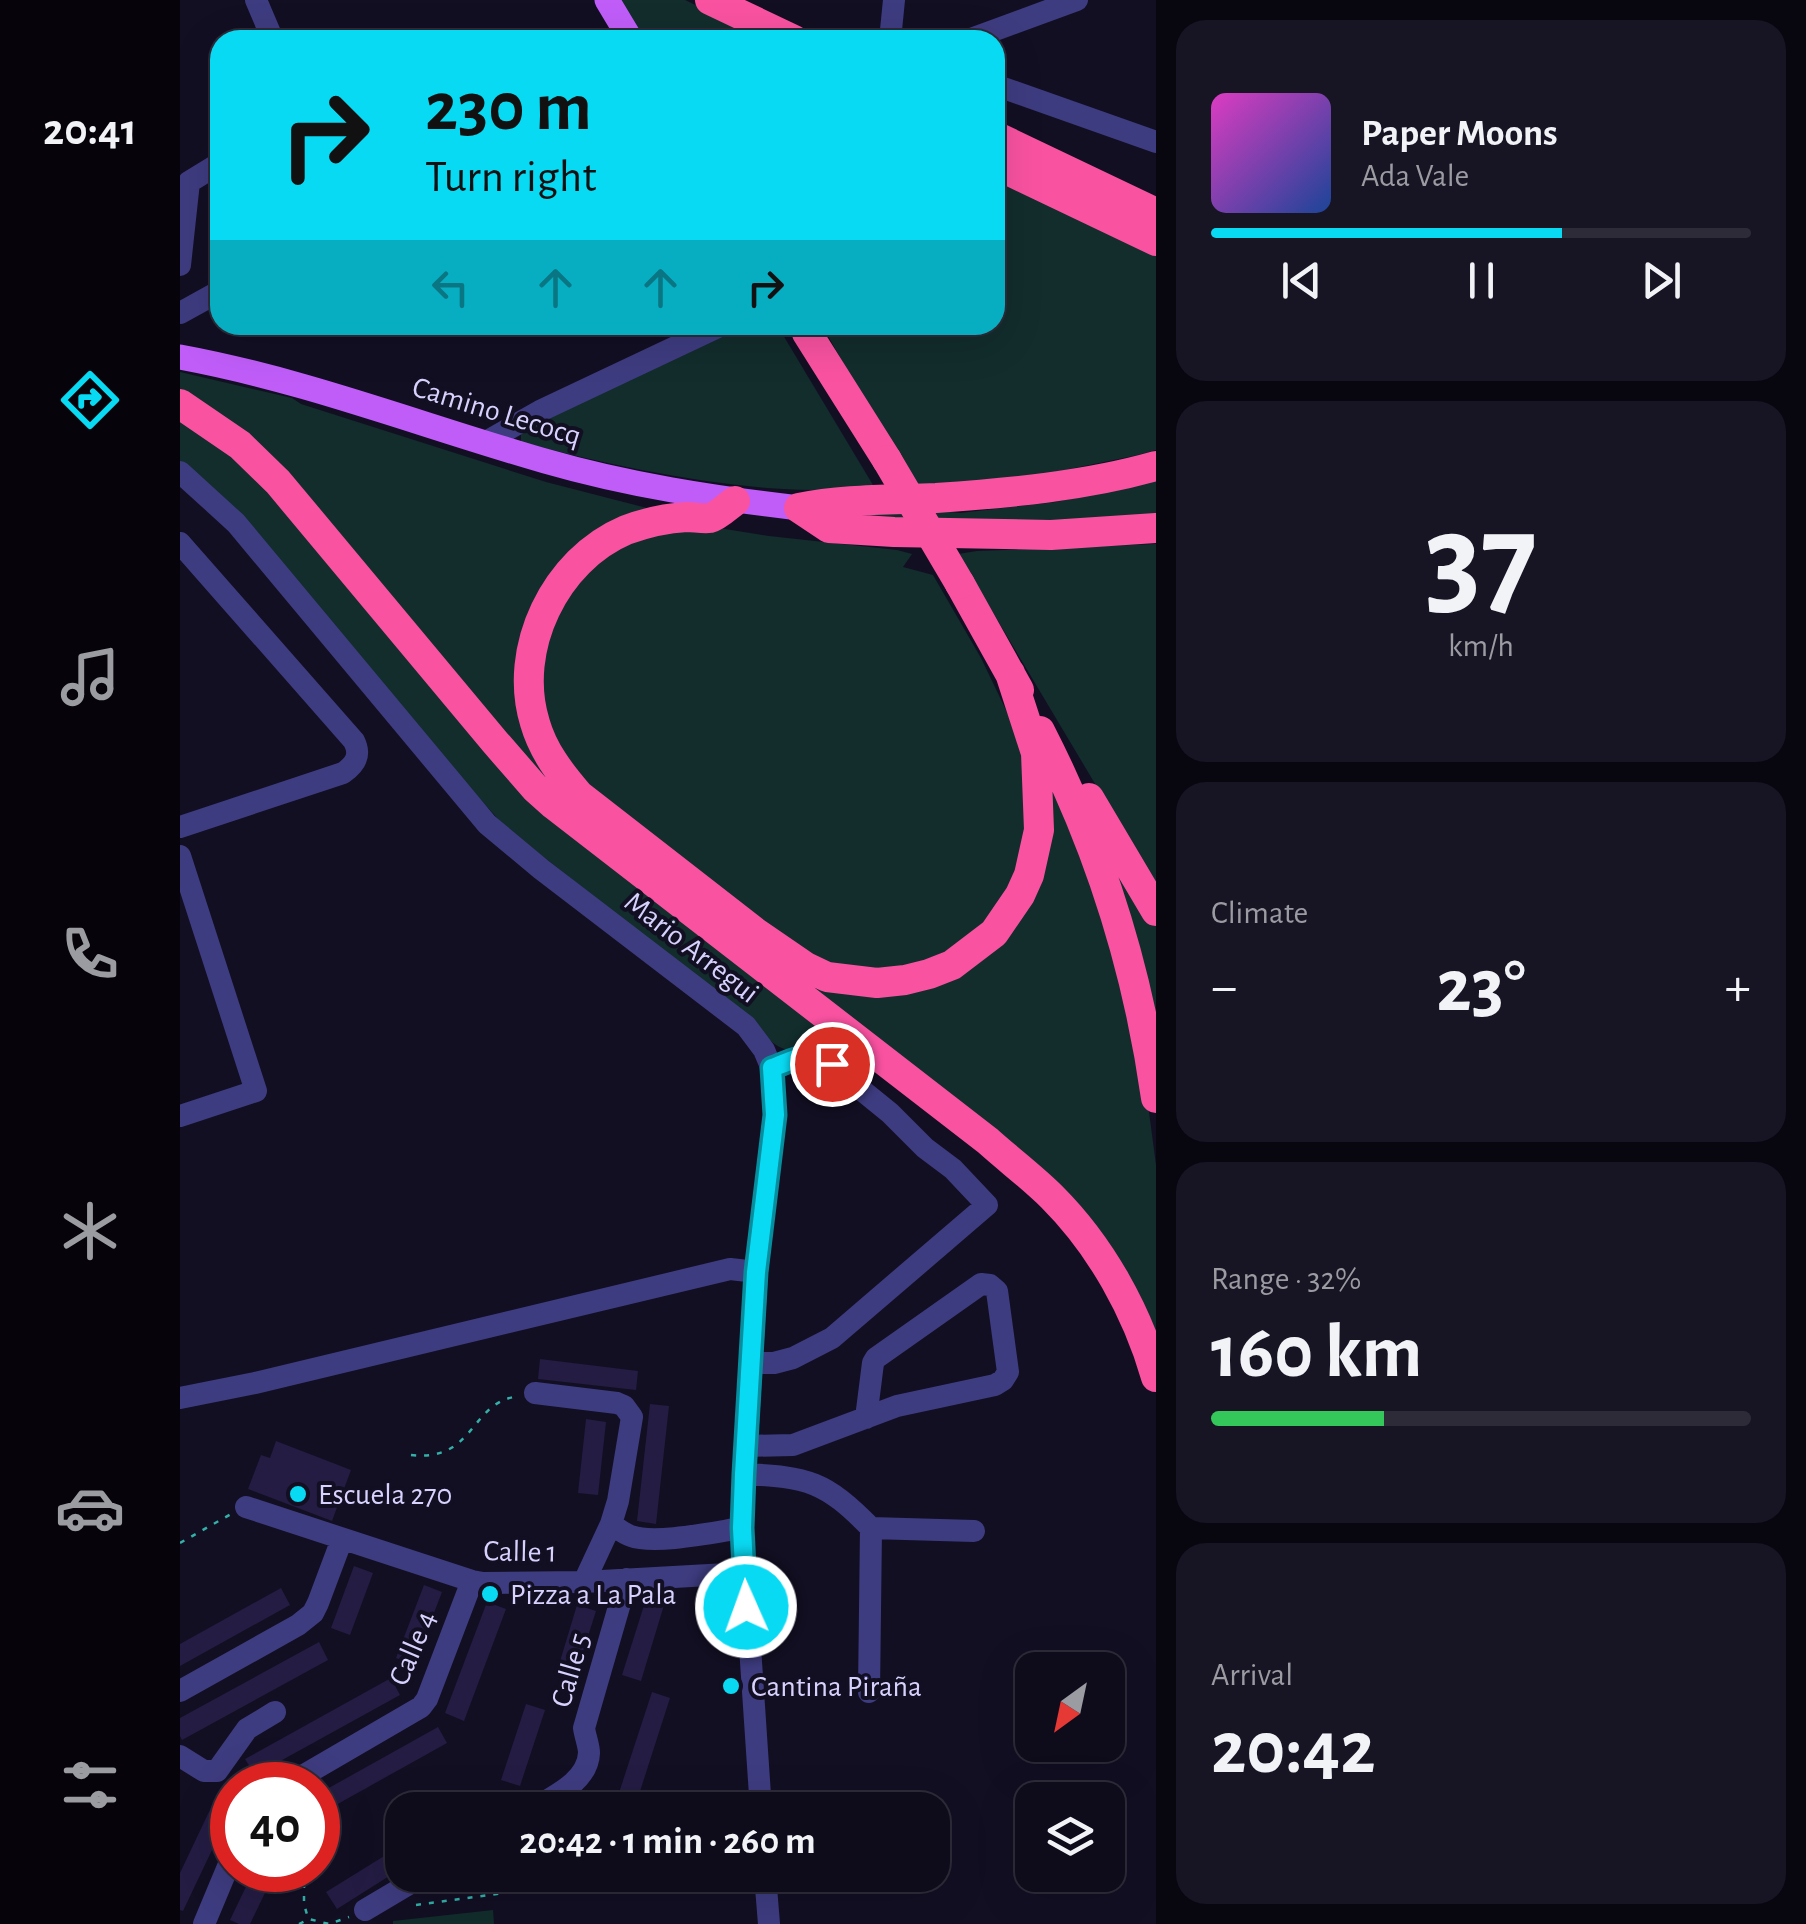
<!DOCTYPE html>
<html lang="en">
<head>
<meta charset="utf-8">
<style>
	body { margin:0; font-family:"Alegreya Sans",sans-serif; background:#171423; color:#f1f3f6; height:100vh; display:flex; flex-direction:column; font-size:38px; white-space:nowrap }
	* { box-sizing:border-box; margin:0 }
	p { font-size:32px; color:#9b9ba2 }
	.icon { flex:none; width:55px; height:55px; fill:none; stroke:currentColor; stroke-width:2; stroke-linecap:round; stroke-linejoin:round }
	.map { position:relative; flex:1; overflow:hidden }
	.details { display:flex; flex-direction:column; gap:20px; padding:20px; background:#08060e; width:650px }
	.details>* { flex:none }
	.banner { position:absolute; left:30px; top:30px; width:795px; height:305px; border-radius:30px; box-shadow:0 10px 40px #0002,0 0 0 2px #2e2b39; background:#09daf3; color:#111; overflow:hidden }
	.needle { width:65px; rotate:213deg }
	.controls { position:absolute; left:835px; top:1652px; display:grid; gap:20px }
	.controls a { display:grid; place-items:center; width:110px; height:110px; border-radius:20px; background:#0e0b1a; box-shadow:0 10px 40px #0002,0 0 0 2px #2e2b39; font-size:50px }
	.speed { position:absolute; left:30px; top:1762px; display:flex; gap:20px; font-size:50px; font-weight:700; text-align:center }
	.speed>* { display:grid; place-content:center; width:130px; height:130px; border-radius:50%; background:#0e0b1a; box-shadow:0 10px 40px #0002,0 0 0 2px #2e2b39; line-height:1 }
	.speed .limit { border:15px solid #d22; background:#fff; color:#111 }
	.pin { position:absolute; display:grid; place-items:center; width:85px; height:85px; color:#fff; margin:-42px; border:5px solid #fff; border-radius:50%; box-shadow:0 2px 10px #0007 }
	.me { position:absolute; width:110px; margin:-55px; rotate:358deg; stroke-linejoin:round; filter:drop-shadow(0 0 8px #0008) }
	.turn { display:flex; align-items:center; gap:35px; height:210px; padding:0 50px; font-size:45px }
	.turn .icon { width:130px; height:130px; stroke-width:2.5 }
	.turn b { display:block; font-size:70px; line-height:85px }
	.lanes { display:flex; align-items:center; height:95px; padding:0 50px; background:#0003; justify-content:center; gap:50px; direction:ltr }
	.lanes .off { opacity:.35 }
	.big { font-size:75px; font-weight:700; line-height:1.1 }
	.details .tile { flex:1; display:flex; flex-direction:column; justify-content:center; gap:15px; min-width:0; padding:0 35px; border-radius:30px; background:#171423 }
	.details .dial { align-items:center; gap:0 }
	.dial b { font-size:130px; line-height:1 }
	.song { display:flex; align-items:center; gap:30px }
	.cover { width:120px; height:120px; border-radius:15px; background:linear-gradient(135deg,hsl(310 70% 55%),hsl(220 70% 35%)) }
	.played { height:10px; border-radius:5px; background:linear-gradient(90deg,#09daf3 65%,#2e2b39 65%) }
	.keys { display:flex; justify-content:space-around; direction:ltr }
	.heat { display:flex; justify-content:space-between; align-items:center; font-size:55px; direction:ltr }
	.charge { height:15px; border-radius:8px; background:linear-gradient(90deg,#34c759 32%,#2e2b39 0) }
	.trip { position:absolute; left:205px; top:1792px; width:565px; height:100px; border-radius:30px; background:#0e0b1a; box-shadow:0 10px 40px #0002,0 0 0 2px #2e2b39; font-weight:700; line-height:100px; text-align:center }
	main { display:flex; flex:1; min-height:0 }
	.tabs { display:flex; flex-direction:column; width:180px; justify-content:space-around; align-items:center; background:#06040a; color:#9b9ba2 }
	.tabs .icon { width:70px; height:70px }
	.tabs .current { color:#09daf3 }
	.tabs b { font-size:45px; color:#f1f3f6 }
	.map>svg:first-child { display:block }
</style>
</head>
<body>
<main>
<nav class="tabs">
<b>20:41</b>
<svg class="icon current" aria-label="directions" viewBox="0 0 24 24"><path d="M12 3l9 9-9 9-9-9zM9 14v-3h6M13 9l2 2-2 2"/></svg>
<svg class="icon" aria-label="music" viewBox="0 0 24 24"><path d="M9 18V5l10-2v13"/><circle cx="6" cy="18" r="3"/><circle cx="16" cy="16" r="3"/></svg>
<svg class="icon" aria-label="phone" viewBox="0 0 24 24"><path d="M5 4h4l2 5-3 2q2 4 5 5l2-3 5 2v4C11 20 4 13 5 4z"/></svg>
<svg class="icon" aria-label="climate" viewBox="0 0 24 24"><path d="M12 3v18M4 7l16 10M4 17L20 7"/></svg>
<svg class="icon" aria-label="car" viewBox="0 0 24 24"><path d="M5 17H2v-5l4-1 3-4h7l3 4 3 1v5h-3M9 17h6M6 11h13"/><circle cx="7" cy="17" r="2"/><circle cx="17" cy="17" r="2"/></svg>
<svg class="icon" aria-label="filters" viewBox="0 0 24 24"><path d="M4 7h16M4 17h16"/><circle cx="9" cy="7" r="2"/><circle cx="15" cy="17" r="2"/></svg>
</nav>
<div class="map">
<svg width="976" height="1924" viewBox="0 0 976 1924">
	<rect width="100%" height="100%" fill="#120f23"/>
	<!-- green -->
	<path fill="#122d2c" d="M440,0H505L589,40H464Z
		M815,172L976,251V450L958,455L807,486L746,493L720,465L642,325H815Z
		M548,325H597L696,490C660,490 623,491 587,488C504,481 422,463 341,442V424Z
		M0,372L112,398L121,404L366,482L467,508L374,578L351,739L647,984L803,954L872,780L918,891L964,1074L976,1165V1360L928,1259L371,790L0,392Z
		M0,413L71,465L309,749L658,1039C651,1044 643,1046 635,1048C599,1059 589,1039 566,1016L342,840L319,820L0,465Z
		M976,481V516L856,523L710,525L673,509L750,510L780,513L876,502Z
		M520,525L589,536L717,550L732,554L723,567L753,575L801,658L837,733L851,792L834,885L787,943L707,975L642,964L408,788L376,747L364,706L362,664L372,622L398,578L448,538Z
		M976,544V886L778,554L797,551Z
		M889,776L976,923V1056Z
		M313,1910L314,1924H213V1921Z"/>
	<!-- building -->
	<path fill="#241c43" d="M360,1359L458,1371L456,1390L358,1379Z
		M470,1404L489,1406L476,1524L457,1521Z
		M406,1419L426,1422L418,1495L398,1493Z
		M96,1441L171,1470L152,1521L68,1489L81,1455L90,1458Z
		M174,1566L193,1573L170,1635L151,1628Z
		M244,1585L262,1592L234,1665L216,1658Z
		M101,1588L110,1605L0,1666V1644Z
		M466,1599L484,1605L461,1681L442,1675Z
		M307,1602L326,1609L284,1721L265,1713Z
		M397,1605L416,1611L396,1674L378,1668Z
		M139,1642L148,1660L2,1740L0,1736V1718Z
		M211,1678L220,1695L75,1775L65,1759Z
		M472,1692L490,1698L454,1810H450L435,1805Z
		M346,1704L365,1710L340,1786L321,1780Z
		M258,1727L267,1743L138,1815V1794Z
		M306,1793L317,1810H278Z
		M36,1797L52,1804V1808L3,1911L0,1910V1873Z
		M222,1845V1868L157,1909L146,1892Z
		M74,1870H96L70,1924H59L50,1920Z"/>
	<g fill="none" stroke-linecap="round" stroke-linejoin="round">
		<!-- path -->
		<path stroke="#33b1a9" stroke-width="2.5" stroke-dasharray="5 8" stroke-linecap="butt" d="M31,317H40
			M231,1455C294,1462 290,1405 334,1397
			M0,1543L51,1514
			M124,1870V1904L128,1918
			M236,1905L426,1879L467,1888L549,1883L564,1876
			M119,1924L129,1919L149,1924L169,1917"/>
		<!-- minor -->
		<path stroke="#3e3c80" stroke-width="22" d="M76,0L93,40
			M710,40L714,0
			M788,40L897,0
			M815,85L976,142
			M0,265L9,182L40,163
			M0,313L40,291
			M304,443L360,411L542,325
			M0,472L56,523L307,824L361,869L566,1026L584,1050L592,1069L595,1115L577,1272L562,1528L581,1810
			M0,543L174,741C181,755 176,764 163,773L0,827
			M0,856L76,1091L0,1116
			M571,1363H594L613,1358L652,1338L807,1205L773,1169L745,1148L710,1113L641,1057L630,1055L592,1069
			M355,1393L437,1403L444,1406L452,1417L438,1501L431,1524L404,1582
			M0,1398L75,1383L550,1269L577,1272
			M565,1446L613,1445L717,1406L815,1385L823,1380L828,1372L817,1291L810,1285L801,1284L696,1358L693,1363L686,1418
			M564,1474C628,1477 645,1481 691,1528L689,1692
			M66,1507L292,1581L303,1583L404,1582L565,1573
			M431,1524C437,1528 444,1534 451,1536C475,1545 535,1532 562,1528
			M691,1528L794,1531
			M0,1691L118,1625L133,1613L138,1603L162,1539
			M0,1756L24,1771H37L67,1729L95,1712
			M107,1785L241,1707L247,1699L292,1581
			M351,1810C372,1797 408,1782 409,1753C409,1745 405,1736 404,1728L447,1579
			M585,1875L589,1924
			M185,1910L244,1875
			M24,1924L52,1857"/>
		<!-- major -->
		<path stroke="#c05df9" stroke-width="25" d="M427,0L451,40
			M0,357C125,380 243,426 365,461C448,485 533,498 619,508"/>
		<!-- highway -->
		<path stroke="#f952a1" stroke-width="30" d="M530,0L614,40
			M815,136L976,213
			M815,164L976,241
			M625,325L627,333L707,460
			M0,404L60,445L98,482L315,742L355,788L374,805L808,1141C829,1160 852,1177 872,1197C921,1246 957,1311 976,1377
			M555,501C548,506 538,516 530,518C523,519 514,517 507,517C487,518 465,523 446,530C375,560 332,649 355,723C363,751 380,773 399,795L575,932L626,967L647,977L697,983L725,980L749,974L772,965L814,933L840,895L849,875L859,830L856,753L830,673
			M619,508L649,528L714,532L871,535L976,528
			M619,508C663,499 710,500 756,498C829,493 906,486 976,466
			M780,584L839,690
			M860,731C919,846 958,970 976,1098
			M909,798L976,911"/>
		<!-- highway-bridge -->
		<path stroke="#f952a1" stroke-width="30" d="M707,460L780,584"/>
	</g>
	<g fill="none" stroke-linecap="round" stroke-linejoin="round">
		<defs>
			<path id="route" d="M566,1607L562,1528L564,1474L576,1272L595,1115L592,1068C616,1059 629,1049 652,1064"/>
		</defs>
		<!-- route casing -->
		<use href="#route" stroke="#068e9e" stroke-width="25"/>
		<!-- route -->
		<use href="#route" stroke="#09daf3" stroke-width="18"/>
	</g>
	<!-- markers -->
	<g fill="#09daf3" stroke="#120f23" stroke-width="4">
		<circle cx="118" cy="1494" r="10"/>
		<circle cx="310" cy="1594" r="10"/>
		<circle cx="551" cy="1686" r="10"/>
	</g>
	<g text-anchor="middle" stroke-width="8" stroke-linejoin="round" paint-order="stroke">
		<!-- street labels -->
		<g font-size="30" fill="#d7d2fd" stroke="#120f23">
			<text transform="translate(317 411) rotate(17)" y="10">Camino Lecocq</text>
			<text transform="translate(512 947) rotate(38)" y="10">Mario Arregui</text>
			<text transform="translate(340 1551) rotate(1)" y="10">Calle 1</text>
			<text transform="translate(232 1648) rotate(-67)" y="10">Calle 4</text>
			<text transform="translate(390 1670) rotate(-74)" y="10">Calle 5</text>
		</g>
		<!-- poi labels -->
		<g font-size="30" fill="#d7d2fd" stroke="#120f23" text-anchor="start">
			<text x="138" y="1504">Escuela 270</text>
			<text x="330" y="1604">Pizza a La Pala</text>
			<text x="571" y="1696">Cantina Piraña</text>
		</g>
	</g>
</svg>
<div class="controls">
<a><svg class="needle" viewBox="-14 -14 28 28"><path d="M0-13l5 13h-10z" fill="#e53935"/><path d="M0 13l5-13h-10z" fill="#9b9ba2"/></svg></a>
<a><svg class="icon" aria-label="layers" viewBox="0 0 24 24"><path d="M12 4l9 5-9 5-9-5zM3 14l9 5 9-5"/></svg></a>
</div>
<div class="speed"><div class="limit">40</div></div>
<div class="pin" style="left:652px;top:1064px;background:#d93025"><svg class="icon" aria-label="arrive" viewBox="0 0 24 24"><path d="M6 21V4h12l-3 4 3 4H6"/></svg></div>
<svg class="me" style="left:566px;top:1607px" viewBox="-20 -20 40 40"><circle r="17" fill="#09daf3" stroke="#fff" stroke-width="3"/><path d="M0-11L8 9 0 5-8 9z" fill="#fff"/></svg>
<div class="trip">20:42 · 1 min · 260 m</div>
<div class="banner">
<div class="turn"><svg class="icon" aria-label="right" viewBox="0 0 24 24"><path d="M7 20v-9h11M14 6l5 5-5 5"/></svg><div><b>230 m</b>Turn right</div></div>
<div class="lanes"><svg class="icon off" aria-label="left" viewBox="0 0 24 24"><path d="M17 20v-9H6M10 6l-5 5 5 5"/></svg><svg class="icon off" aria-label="ahead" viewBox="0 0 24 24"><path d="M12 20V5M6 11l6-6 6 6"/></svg><svg class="icon off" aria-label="ahead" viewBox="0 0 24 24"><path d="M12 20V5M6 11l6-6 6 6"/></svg><svg class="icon" aria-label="right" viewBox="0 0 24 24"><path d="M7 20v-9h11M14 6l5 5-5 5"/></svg></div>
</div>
</div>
<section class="details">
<div class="tile">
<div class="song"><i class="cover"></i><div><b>Paper Moons</b><p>Ada Vale</p></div></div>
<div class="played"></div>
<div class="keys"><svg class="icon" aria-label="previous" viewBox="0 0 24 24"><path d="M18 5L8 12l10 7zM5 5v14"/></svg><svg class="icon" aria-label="pause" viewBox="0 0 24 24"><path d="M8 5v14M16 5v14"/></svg><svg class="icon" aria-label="next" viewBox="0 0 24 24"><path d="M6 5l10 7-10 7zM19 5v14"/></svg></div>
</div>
<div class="tile dial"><b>37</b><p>km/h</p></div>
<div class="tile"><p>Climate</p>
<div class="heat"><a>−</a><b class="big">23°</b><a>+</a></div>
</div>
<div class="tile"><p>Range · 32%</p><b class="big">160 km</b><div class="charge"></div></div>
<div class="tile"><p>Arrival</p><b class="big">20:42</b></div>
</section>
</main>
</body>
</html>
